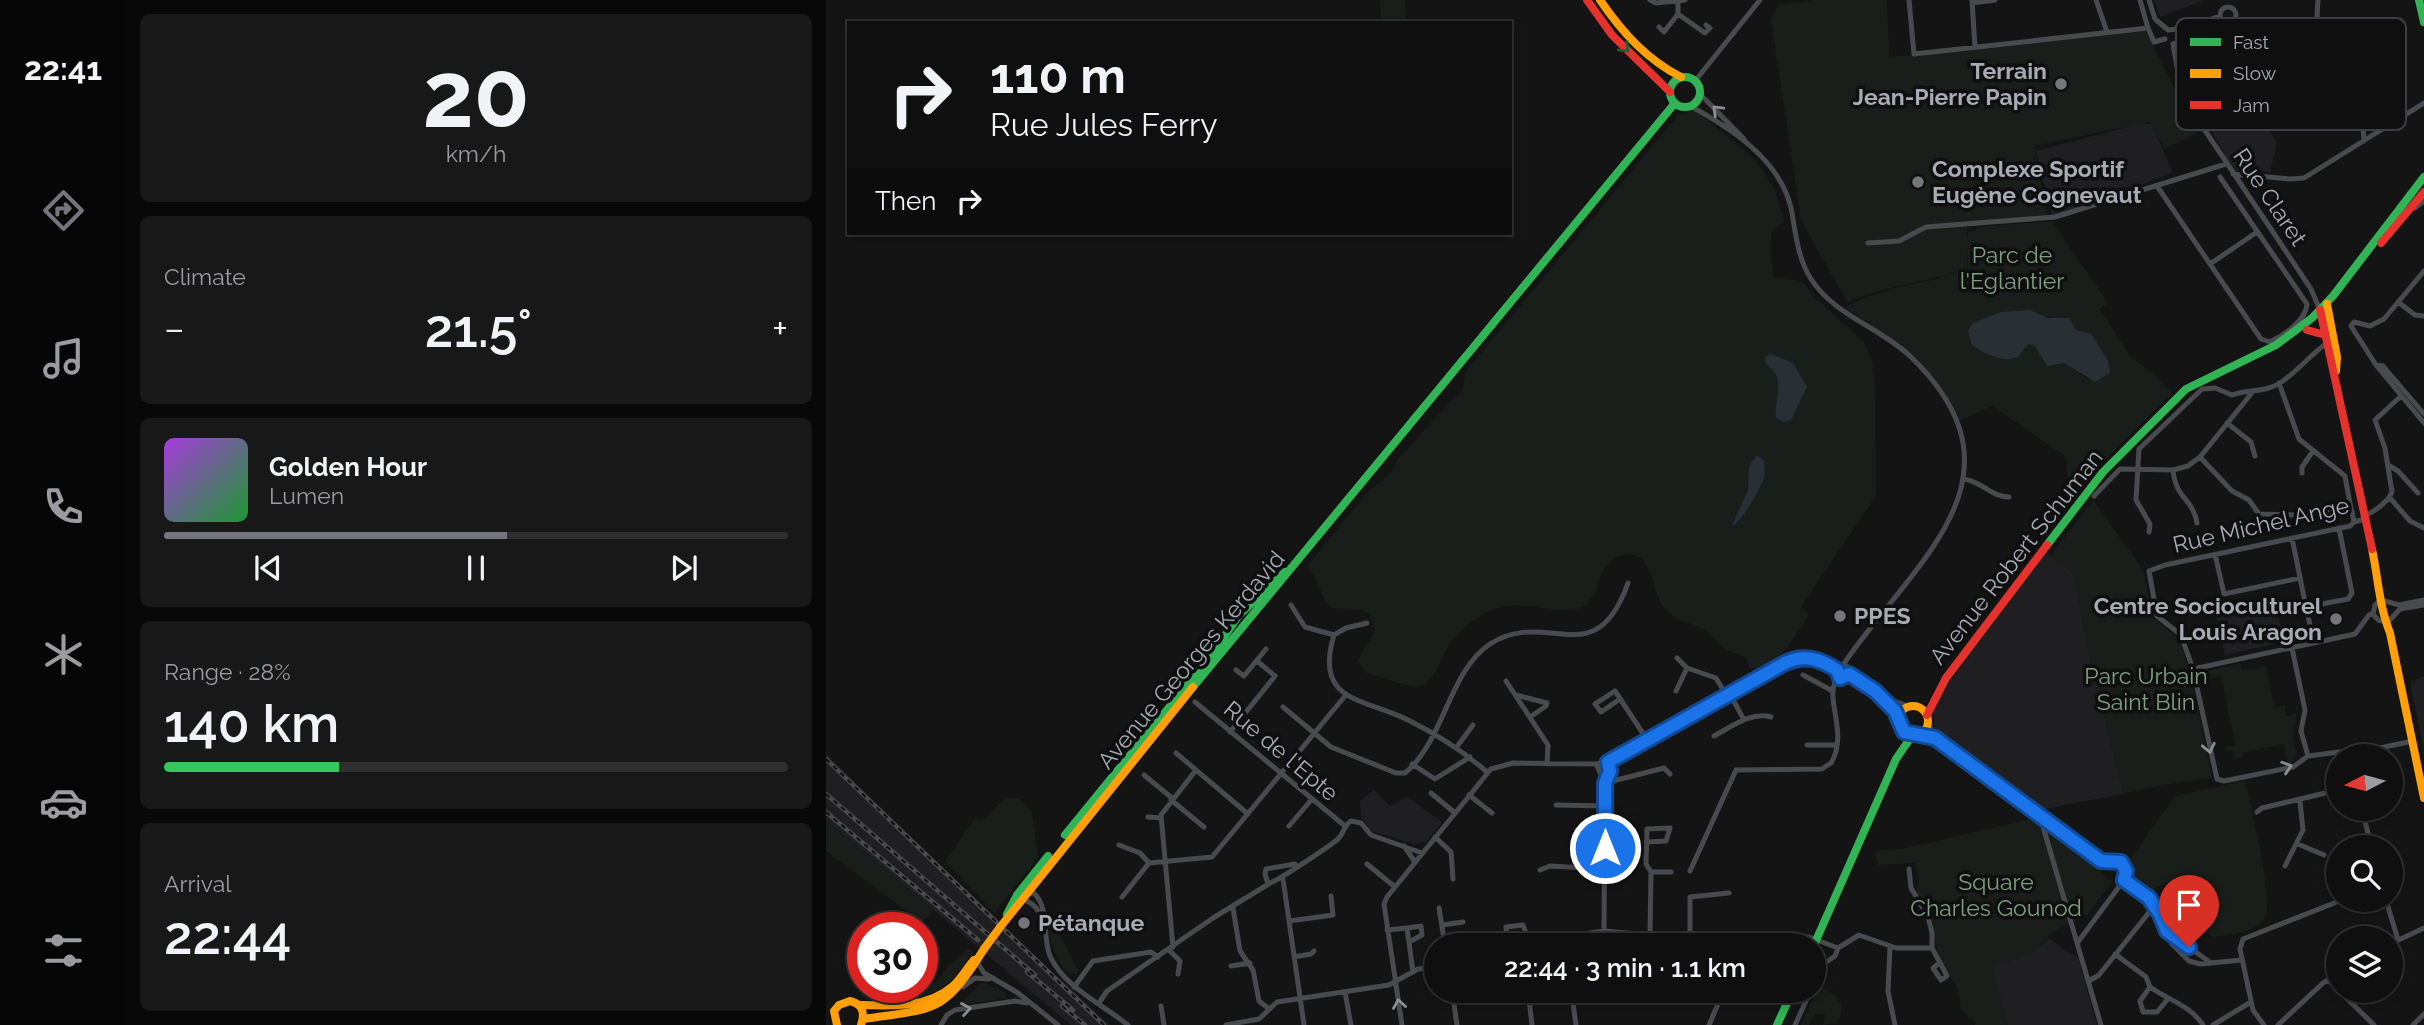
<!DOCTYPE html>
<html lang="en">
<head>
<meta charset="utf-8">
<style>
	body { margin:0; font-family:Raleway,sans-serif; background:#181819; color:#f1f3f6; height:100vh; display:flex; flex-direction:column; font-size:26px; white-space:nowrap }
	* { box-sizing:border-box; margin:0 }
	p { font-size:23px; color:#9b9c9f }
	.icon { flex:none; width:38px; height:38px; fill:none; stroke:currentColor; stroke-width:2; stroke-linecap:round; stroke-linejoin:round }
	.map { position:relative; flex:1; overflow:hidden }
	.sheet { display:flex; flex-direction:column; gap:14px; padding:14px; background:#080809; width:700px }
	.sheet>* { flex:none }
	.top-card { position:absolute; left:21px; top:21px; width:665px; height:214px; border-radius:0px; box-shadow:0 4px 10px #0003,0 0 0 2px #2f2f30; background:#0f0f10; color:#f1f3f6; overflow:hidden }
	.needle { width:46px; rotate:264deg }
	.fabs { position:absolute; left:1500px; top:744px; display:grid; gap:14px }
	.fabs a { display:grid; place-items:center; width:77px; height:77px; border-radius:50%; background:#0f0f10; box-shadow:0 4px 10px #0003,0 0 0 2px #2f2f30; font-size:35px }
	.speed { position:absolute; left:21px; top:912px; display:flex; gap:14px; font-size:35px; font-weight:700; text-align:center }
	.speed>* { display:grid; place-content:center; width:91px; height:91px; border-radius:50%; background:#0f0f10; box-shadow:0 4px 10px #0003,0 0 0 2px #2f2f30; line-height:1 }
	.speed .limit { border:10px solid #d22; background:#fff; color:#111 }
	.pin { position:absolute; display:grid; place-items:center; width:60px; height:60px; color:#fff; margin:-72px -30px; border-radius:50% 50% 50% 0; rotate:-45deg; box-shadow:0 0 7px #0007 }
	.pin .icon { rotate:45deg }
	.me { position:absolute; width:77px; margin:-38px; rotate:0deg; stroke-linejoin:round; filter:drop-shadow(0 0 5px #0008) }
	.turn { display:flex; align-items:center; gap:24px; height:147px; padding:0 28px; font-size:32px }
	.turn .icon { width:91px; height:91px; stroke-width:2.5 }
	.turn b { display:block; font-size:49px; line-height:60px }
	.then { display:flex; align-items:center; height:66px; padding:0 28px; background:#0003; gap:14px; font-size:26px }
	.big { font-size:52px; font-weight:600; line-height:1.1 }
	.sheet .card { flex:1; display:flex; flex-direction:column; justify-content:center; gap:10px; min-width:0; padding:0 24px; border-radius:10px; background:#181819 }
	.sheet .dial { align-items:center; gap:0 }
	.dial b { font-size:91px; line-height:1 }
	.song { display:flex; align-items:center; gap:21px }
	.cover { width:84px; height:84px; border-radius:10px; background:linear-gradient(135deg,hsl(280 70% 55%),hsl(130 70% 35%)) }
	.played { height:7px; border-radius:4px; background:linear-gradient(90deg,#74767c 55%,#2f2f30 55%) }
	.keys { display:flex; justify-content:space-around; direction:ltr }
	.heat { display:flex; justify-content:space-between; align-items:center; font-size:38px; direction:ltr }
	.charge { height:10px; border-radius:5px; background:linear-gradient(90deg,#34c759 28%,#2f2f30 0) }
	.trip { position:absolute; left:598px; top:933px; width:402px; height:70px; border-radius:35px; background:#0f0f10; box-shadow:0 4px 10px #0003,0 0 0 2px #2f2f30; font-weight:600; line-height:70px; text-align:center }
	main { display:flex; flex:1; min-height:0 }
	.tab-bar { display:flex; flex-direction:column; width:126px; justify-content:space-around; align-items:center; background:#060606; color:#9b9c9f }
	.tab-bar .icon { width:49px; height:49px }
	.tab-bar .selected { color:#74767c }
	.tab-bar b { font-size:32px; color:#f1f3f6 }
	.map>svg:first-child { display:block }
</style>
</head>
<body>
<main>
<nav class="tab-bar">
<b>22:41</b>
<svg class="icon selected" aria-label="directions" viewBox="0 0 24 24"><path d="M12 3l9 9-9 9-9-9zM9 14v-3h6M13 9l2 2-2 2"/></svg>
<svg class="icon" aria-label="music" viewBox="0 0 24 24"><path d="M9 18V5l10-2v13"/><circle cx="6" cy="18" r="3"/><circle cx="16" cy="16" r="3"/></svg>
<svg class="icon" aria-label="phone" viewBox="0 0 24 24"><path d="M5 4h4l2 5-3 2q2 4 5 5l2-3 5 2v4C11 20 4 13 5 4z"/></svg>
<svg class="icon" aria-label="climate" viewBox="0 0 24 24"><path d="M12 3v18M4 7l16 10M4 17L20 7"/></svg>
<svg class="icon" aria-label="car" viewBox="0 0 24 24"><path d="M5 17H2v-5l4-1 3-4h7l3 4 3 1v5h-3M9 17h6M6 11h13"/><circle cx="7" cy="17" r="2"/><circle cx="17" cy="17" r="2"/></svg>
<svg class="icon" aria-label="filters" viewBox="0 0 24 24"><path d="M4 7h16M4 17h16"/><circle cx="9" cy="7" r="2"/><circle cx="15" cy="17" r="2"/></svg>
</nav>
<section class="sheet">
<div class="card dial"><b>20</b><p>km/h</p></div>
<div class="card"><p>Climate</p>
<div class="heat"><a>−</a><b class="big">21.5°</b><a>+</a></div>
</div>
<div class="card">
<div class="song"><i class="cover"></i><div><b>Golden Hour</b><p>Lumen</p></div></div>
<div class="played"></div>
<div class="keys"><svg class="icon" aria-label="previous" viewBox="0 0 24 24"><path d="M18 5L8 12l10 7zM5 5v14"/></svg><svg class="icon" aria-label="pause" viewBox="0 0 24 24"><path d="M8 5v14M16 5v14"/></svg><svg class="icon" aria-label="next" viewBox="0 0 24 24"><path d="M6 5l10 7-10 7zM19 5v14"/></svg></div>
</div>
<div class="card"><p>Range · 28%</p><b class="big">140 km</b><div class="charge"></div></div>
<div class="card"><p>Arrival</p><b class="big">22:44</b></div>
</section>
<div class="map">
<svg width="1598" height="1025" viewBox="0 0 1598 1025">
	<rect width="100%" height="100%" fill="#141415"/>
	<!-- built -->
	<path fill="#1f1f21" d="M1328,0H1379L1334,17Z
		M1416,35L1431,108L1451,143L1444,172L1410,171L1402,161L1372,107L1352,58Z
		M1317,123L1325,124L1347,172L1275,201L1226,216L1210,151Z
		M1220,552L1248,574L1263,653L1297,794L1218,809L1198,800L1108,732L1107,705Z
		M1449,600L1458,642L1399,655L1390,616L1407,612L1408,609Z
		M1598,676V750L1585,688V682Z
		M0,754L168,918L284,1025H245L0,820Z
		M548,790L564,806L581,797L616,822L600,842L588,844L546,831L535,818L534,801Z
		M1223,938L1241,952L1252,957L1271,1025H1182L1165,966L1205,954Z"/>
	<!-- green -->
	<path fill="#191e1a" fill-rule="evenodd" d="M554,0H579L580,23H555Z
		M990,0H1061L1063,57L1319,30L1371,133L1338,149L1323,122L1208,146L1221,215L1141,222V238L1142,232L1150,231V227L1226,221L1282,303L1273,309L1304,356L1328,374L1346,394L1282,456L1245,501L1239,456L1166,406L1132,421C1102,360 1072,344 1019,307L1038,298L1073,287L1110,279L1127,272L1142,271V245L1141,270C1128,271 1120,276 1108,278C1078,285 1049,291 1021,302L975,220L945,20L952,5ZM1217,316L1245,321L1250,331C1268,335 1272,344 1282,360L1263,380L1238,363L1221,366L1209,346L1203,344C1200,347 1198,351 1195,353C1182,365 1162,354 1149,348L1147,323L1160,319Z
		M869,111C913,145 948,164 958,222L946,231L944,249L948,278L976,281L989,297L1038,342L1046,359L1049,388L1050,496L975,607L983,614C971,633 951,672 924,668L921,658C914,654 907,653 901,650C892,645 887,634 877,629C861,621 848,622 837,606C825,589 827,546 794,556C766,564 779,609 744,610C710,611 682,595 651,618C640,626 629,636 621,648C611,664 610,682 590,688L541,673L532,661L549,630L543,614L536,610L506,608C494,596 491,579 482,565L540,494L565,473L572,459L626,400C643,389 634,386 641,370L853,114Z
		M1267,500L1317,570L1327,618L1354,639L1365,676L1386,778L1341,784L1297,794L1263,653L1248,575L1225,555Z
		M1414,663L1416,671L1440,666L1449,707L1459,705V716L1471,713L1467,734L1471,754L1466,763L1462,764L1457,744L1416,753L1417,757L1408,759L1406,750L1400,751L1399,747L1409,745L1396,682L1394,676L1384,679L1383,671Z
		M1419,781C1424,803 1450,906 1438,920C1427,933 1402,935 1387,937C1360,918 1356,913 1354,878L1329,888L1324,896L1302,877V862L1349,796Z
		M179,798L195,799L206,812L212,858L168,913L119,861L150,817L155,821Z
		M1205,819L1269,865L1286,883L1261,915L1231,929L1205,954L1166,966L1182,1025H1149V1020L1143,1018L1134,1007C1137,985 1117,973 1113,955C1107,933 1104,914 1090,893L1093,882L1089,863L1052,865L1049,851L1080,848Z
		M0,820L108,911L95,922L0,851Z
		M224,915L253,972L250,974L241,973C228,956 221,937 224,915Z
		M143,949L148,952C138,965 129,980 115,989C100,999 50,1008 36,996L38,987C45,987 56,985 62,987C76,991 87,997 99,983H109L123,965Z
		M156,982L179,992L181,998L131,1006Z
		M992,988C1012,991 1021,1005 1011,1023L997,1025L999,1014H989L983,1025H975Z"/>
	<!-- water -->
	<path fill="#293035" d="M1204,310L1222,318H1243L1250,330L1265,334L1282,360L1284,373L1269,382L1238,363L1221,366L1209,346L1203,344C1198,348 1195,355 1191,357C1177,364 1156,352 1146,345L1142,331L1147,323L1175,312Z
		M945,354L967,363L981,387L965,420L958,422L950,418C948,397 961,378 940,364L939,357Z
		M931,455L938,461C938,466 939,473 938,478C934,489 916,522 906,526L922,490L923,466Z"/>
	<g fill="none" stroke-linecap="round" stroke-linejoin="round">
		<!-- street -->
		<path stroke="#494a4d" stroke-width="5" d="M824,0L830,3L859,0
			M1083,0L1088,54L1322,28L1328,42L1339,39
			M1146,0L1149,47
			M1270,0L1281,32
			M1314,0L1322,28
			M1323,0L1329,19L1342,30
			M1146,3L1169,0
			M1394 15a8 8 0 1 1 16 0a8 8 0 1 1-16 0Z
			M852,14L879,33L884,28L880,25
			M833,27L838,32L852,14V3
			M1342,30L1350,29L1353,34L1352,42L1347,44
			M1352,31L1394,16
			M1354,35L1396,20
			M1490,35L1492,0
			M1448,36L1457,35L1462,49L1472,53
			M1347,44L1351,67L1376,126L1485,289L1494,310
			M1474,59L1473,48L1483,37L1499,36L1514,44L1536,111L1538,141
			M869,81L934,0
			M873,93L918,139
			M864,106C905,128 954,160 965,208C970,233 971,257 985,279C1009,316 1054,327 1085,357C1210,478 1086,563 1017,665
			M1407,174L1464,179L1478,178L1598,103
			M1331,186L1435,339L1444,342C1458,335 1480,321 1481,304L1394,177
			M1589,208L1598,201
			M1042,243L1073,241L1100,227L1229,217L1400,164
			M1384,264L1431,232
			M1598,271L1558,319L1544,326L1528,322L1525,326L1550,365L1598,423
			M1572,302L1589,315L1598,316
			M1550,365L1557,366L1598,414
			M1453,383L1473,439L1519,476L1525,509
			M1406,395C1422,389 1438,393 1454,383C1471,372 1484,355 1501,343
			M1401,423L1425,442L1429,456
			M1374,457L1406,491L1423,500L1433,514L1471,515L1521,507L1526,511L1528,522
			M1562,465L1572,471L1592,493
			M1347,470C1350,500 1367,498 1371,523
			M1476,473V467L1487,451
			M1138,479C1157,482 1165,497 1183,497
			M1268,496L1294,469L1347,470L1362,466L1374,457L1425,394
			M1564,498L1584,521L1598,528
			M1538,516C1548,512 1562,502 1566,492L1559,448L1549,420L1575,396
			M1323,532L1324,524L1310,500L1313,449L1376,389L1389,388L1406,395
			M1466,538L1480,607
			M1389,554L1398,594L1474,578
			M1598,600L1573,605L1555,600L1549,605L1547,614L1552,620L1562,622L1574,609L1598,605
			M465,605L479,627L508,635
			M541,623L520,628L508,635C487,704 540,698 584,721C612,735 638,752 661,772
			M1488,643L1480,607L1522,599L1526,593L1513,528
			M1466,648L1479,710L1475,731L1482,756
			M1010 672a7 7 0 1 1 14 0a7 7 0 1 1-14 0Z
			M861,668L890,678L901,696
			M1367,669L1529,634L1543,615L1547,614
			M410,670L418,676L440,649
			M1023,674L1068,701L1082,706
			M977,675L1005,690
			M680,681L722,745L721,764
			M850,691L861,668L851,658
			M904,694L918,720
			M690,695L721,703L720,706L704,717
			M1054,696L1073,718
			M794,699L775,712L769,704L789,691L822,741
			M369,702L519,826
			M457,707L505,747L570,773H579C618,741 623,671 664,644C721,607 769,676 802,583
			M1102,721L1107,735
			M404,732L449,676L431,661
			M1093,734L1109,738L1275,861C1287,863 1308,856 1298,880L1252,942
			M888,736C905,727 926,711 945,717
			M981,745H1011
			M630,748L647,725
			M350,753L422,814
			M1482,756L1467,767L1398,781L1391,779L1367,669L1355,635L1331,616L1323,571L1339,565L1524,526L1528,522L1539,519
			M1482,756L1513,752L1525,754L1587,741
			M586,764L609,779L644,757
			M770,764L779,783
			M318,775L346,798
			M779,783L838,768L844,774
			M605,793L629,813
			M643,795L666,813
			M345,800L378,827
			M730,805L780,806
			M1535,808L1546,847
			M1431,812L1436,808L1512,790
			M322,817L335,818
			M1219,819L1216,823L1275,1025
			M463,826L486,799
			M609,837L625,852L627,879
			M821,842L840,841L844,828L821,829L820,864L825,872L824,935
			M1472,844L1498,855
			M293,845L314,853L323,863
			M578,846L589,862
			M323,863L386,857L519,696
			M541,864L569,887
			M1459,866L1477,830L1474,801
			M1083,869L1085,888L1102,917L1106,933V948L1121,976L1115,980L1107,968L1112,964
			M714,870L724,866L779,869
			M864,871L910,770L996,769L1005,763C1024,732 995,694 1013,677
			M825,872H845
			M457,879L478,1025
			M1298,880L1329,905L1346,944L1363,961L1374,964L1416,960
			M442,884L439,874L440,869L469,864
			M200,893H208C224,909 216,936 224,956C237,986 277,1005 302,1025
			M296,897L323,863
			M196,900C206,901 212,909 216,918
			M1560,900L1572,940
			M407,908L414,951L427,970L433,1001L443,1009
			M613,908L619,945
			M463,921L507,915L505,896
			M616,925L637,922
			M581,928L595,926L596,935L583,942
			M561,930L581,928L587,972
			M778,931L779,783L784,771L782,762
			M1342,932L1385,963
			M864,937V897L903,893
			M1564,944L1598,928
			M682,945L680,927L697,925L703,942
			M700,945L707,941L778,931L845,937H983L1012,948
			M347,947L335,815L370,770
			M1064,947L1062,991L1069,1025
			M1012,948L1033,935L1070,948H1106
			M343,950L354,961L352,974
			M1289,954L1320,977L1324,987
			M468,957L485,954L488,951
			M151,962L158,973L192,993L232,1025
			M405,966L424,963
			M1502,980L1548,1025
			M1263,981L1273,975L1329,905
			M989,982L996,965L1009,956L1012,948
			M137,987L149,978L163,979
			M248,987L267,961L325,952L332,957
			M1324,987C1342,1000 1364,1005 1377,1025
			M1324,987L1314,1001L1317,1012H1331L1341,1000
			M626,990L631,1025
			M677,990L678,996L702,993
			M702,990L706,1025
			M519,992L525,1025
			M746,996L750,1025
			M703,997L762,995L763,991
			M273,1003L281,991L387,918L446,882C456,878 501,848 512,839C518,834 517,826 525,821L535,823L545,835L596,853
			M335,1006L338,1025
			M115,1025L121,1015L129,1010L189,1001L201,1003
			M400,1025L433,1019L451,1002L563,985L592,969L611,967
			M576,1025L558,904L561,897L665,769L687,763L770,764L782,762L968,659L986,658L1011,670
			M883,1025L898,990
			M969,1025L985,990
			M1387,1025L1425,1002
			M1438,1025L1427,1010L1414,949L1417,939L1516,900
			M1452,1025L1497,983L1512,974
			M1587,1025L1598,1014"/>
		<!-- fast -->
		<path stroke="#30b455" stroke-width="8" d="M1593,0L1598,22
			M844 92a15 15 0 1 1 30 0a15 15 0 1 1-30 0Z
			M1221,545L1277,472L1360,389L1450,345L1486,318L1507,296L1598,177
			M367,687L849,103
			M239,835L385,656L413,615L459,572
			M181,914L191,895L222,856
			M988,945L1070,759L1083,740L1090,735
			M951,1025L967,990"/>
		<!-- slow -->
		<path stroke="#ff9f0a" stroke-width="8" d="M774,0C796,32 820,59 855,77
			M1501,304L1511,357L1510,371
			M1546,549C1552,577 1553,606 1564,633L1598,798
			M1072 721a15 15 0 1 1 30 0a15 15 0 1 1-30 0Z
			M175,926L367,687
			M35,1005C66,1006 102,1008 127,986C135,979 141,968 148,960
			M38,1019C111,1008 117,1014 158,949
			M11,1025L8,1011L13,1005L24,1001C37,1004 39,1013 35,1025"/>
		<!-- jam -->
		<path stroke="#e5322d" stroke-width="8" d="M761,0L786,35L844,92
			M1555,243L1598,192
			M1494,310L1546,549
			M1481,330L1499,335
			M1101,715L1120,678L1221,545"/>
		<defs>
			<path id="rail" d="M0,759L278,1025
				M0,794L209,975
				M0,812L152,940
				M201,972L247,1010
				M236,1006L259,1025"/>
		</defs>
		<!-- rail casing -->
		<use href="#rail" stroke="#4a4a4c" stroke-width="4.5"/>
		<!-- rail -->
		<use href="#rail" stroke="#0f0f10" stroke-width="2" stroke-dasharray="5" stroke-linecap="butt"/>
		<!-- slow-bridge -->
		<path stroke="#ff9f0a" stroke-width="8" d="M158,949L175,926"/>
	</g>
	<!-- one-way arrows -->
	<defs><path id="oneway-chevron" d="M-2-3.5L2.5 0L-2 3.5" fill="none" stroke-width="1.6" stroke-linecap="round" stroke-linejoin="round" transform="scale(1.75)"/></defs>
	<use stroke="#206232" href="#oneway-chevron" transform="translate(799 48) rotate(44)"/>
	<g stroke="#8b8e95">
		<use href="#oneway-chevron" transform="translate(891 110) rotate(-136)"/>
		<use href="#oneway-chevron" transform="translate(1383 748) rotate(78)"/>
		<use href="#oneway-chevron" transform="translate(1461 767) rotate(-18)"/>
		<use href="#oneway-chevron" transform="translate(573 1004) rotate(-99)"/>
		<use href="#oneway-chevron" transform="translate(140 1009) rotate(-10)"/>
	</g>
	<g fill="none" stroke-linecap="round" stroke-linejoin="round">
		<defs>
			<path id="route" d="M779,848V783L784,771L782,762L959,663C979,654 994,659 1011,670L1014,678L1023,674L1049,691L1069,711L1078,732L1109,738L1275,861L1295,862L1300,871L1298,880L1323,898L1334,914L1341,931L1363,947"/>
		</defs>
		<!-- route casing -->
		<use href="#route" stroke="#114b97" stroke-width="18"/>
		<!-- route -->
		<use href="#route" stroke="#1a73e8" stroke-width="12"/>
	</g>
	<!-- markers -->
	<g fill="#74767c" stroke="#0f0f10" stroke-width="2.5">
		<circle cx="1235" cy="84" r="7"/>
		<circle cx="1092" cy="182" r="7"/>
		<circle cx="1014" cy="616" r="7"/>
		<circle cx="1510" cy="619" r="7"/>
		<circle cx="198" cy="923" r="7"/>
	</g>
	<g text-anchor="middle" stroke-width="7" stroke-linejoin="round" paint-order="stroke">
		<!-- poi labels -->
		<g font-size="23" font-weight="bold" fill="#a7abb4" stroke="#0f0f10" text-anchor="start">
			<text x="1221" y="79" text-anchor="end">Terrain<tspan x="1221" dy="26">Jean-Pierre Papin</tspan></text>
			<text x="1106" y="177">Complexe Sportif<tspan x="1106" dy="26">Eugène Cognevaut</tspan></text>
			<text x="1496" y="614" text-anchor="end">Centre Socioculturel<tspan x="1496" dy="26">Louis Aragon</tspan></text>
			<text x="1028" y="624">PPES</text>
			<text x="212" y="931">Pétanque</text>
		</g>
		<!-- street labels -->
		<g font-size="23" fill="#a7abb4" stroke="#0f0f10">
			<text transform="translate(1444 197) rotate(56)" y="8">Rue Claret</text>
			<text transform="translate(1435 525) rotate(-13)" y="8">Rue Michel Ange</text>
			<text transform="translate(1190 557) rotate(-52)" y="8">Avenue Robert Schuman</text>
			<text transform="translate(365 660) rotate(-50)" y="8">Avenue Georges Kerdavid</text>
			<text transform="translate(455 751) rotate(40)" y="8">Rue de l'Epte</text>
		</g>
		<!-- park labels -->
		<g font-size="23" fill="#7f9e80" stroke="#0f0f10">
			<text x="1186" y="263">Parc de<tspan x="1186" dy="26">l'Eglantier</tspan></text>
			<text x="1320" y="684">Parc Urbain<tspan x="1320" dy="26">Saint Blin</tspan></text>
			<text x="1170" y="890">Square<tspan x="1170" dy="26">Charles Gounod</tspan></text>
		</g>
	</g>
	<!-- legend -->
	<rect x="1350" y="18" width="230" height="112" rx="10" fill="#0f0f10" stroke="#3d3e41" stroke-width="2"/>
	<rect x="1364" y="38" width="31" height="8" fill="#30b455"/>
	<rect x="1364" y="69" width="31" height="9" fill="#ff9f0a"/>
	<rect x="1364" y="101" width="31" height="8" fill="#e5322d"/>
	<g font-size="19" fill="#a7abb4">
		<text x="1407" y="49">Fast</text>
		<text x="1407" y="80">Slow</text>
		<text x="1407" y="112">Jam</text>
	</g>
</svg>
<div class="fabs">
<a><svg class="needle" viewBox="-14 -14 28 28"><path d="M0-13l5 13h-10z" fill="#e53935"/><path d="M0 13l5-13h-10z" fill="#9b9c9f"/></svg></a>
<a><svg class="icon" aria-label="search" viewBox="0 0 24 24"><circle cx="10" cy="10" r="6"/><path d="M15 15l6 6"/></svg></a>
<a><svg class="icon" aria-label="layers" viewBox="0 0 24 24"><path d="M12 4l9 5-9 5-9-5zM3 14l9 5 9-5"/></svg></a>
</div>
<div class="speed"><div class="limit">30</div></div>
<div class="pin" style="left:1363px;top:947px;background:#d93025"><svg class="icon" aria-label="arrive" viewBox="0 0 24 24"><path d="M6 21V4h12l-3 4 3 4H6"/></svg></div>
<svg class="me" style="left:779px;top:848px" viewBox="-20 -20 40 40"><circle r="17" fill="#1a73e8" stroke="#fff" stroke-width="3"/><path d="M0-11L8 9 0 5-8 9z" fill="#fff"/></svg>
<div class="trip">22:44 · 3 min · 1.1 km</div>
<div class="top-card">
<div class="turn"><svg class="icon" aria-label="right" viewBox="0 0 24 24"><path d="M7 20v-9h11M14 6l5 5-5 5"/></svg><div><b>110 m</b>Rue Jules Ferry</div></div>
<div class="then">Then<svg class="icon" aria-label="right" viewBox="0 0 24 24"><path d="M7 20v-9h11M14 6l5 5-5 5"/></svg></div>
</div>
</div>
</main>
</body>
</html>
